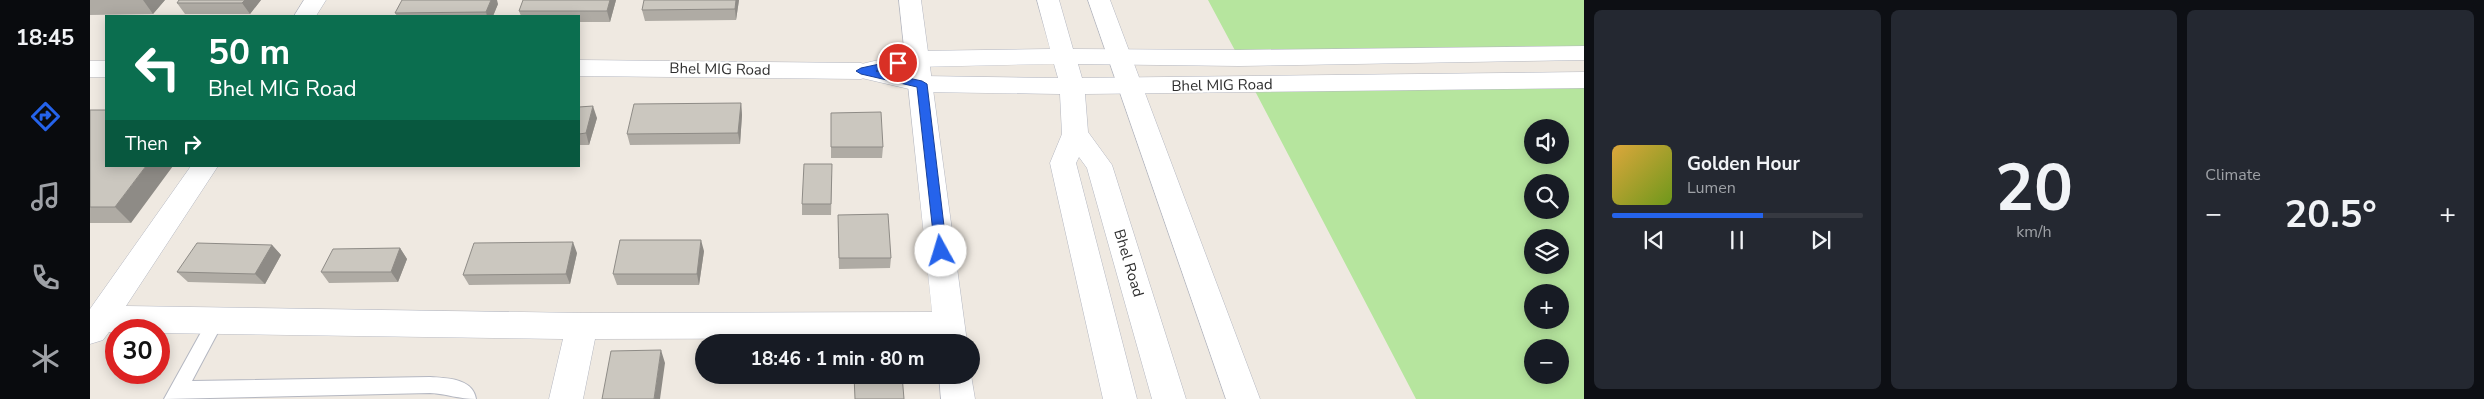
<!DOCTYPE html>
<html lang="en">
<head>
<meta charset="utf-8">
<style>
	body { margin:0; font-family:"Nunito Sans",sans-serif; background:#242831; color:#f1f3f6; height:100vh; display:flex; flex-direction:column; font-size:19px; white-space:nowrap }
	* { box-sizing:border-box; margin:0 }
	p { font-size:16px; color:#9ea1a6 }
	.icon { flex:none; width:28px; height:28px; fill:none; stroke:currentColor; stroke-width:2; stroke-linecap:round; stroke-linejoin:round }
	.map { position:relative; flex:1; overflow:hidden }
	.panel { display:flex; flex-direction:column; gap:10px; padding:10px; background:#0d0f14; width:900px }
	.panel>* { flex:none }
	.top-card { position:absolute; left:15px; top:15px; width:475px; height:152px; border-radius:0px; box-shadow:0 2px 12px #0003; background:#0b6e4f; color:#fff; overflow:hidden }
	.fabs { position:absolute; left:1434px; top:119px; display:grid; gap:10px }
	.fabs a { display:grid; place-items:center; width:45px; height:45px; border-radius:50%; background:#171b24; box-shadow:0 2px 12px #0003; font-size:25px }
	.speed { position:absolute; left:15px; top:319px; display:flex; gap:10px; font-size:25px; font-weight:700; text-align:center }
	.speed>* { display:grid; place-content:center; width:65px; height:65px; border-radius:50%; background:#171b24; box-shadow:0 2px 12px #0003; line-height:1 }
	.speed .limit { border:8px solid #d22; background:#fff; color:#111 }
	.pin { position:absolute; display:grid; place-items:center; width:42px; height:42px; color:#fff; margin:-21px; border:2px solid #fff; border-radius:50%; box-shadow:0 1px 5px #0007 }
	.me { position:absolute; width:55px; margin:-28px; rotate:354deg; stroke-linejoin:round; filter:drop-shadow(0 0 4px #0008) }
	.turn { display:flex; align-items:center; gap:18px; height:105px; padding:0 20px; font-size:22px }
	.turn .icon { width:65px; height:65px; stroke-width:2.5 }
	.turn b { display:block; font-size:35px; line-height:42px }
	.then { display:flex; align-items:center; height:48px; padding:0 20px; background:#0003; gap:10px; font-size:19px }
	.big { font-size:38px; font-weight:700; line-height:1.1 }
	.panel .card { flex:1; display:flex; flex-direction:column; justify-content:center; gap:8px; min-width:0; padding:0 18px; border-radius:8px; background:#242831 }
	.panel .dial { align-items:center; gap:0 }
	.dial b { font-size:65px; line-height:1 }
	.song { display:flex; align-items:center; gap:15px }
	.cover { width:60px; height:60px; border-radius:8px; background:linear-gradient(135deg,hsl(40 70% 55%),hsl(80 70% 35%)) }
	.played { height:5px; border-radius:2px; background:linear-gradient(90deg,#2563eb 60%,#363941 60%) }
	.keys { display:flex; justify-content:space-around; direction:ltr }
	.heat { display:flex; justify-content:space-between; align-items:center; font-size:28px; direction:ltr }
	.panel .tiles { flex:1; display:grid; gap:10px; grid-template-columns:repeat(3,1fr) }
	.trip { position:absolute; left:605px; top:334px; width:285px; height:50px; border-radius:25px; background:#171b24; box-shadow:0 2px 12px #0003; font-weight:700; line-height:50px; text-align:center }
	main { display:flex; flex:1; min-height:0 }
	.dock { display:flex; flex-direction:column; width:90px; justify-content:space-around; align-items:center; background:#090b0e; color:#9ea1a6 }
	.dock .icon { width:35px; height:35px }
	.dock .selected { color:#2563eb }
	.dock b { font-size:22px; color:#f1f3f6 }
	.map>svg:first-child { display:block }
</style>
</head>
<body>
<main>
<nav class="dock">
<b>18:45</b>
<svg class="icon selected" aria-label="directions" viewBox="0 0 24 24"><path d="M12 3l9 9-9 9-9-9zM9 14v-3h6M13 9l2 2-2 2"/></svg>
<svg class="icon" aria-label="music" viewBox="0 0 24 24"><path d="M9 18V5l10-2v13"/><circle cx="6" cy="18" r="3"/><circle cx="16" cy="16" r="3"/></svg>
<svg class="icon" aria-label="phone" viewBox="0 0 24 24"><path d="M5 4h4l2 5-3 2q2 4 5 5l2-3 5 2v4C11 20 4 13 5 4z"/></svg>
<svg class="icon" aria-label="climate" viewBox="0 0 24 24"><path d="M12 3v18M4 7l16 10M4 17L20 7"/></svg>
</nav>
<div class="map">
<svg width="1494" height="399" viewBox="0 0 1494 399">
	<rect width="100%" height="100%" fill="#efe9e1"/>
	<!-- green -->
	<path fill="#b6e59e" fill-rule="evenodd" d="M1118,0H1494V53L1149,58Z
		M1494,88V399H1326L1165,91ZM1442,128H1470V155H1442ZM1442,182H1470V210H1442ZM1442,238H1470V265H1442ZM1442,292H1470V320H1442ZM1442,348H1470V375H1442Z"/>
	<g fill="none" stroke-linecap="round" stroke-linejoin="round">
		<defs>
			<path id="lane" d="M126,314L132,316L134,321L102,381L340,377C356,378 383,378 386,399C369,399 357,394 340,393L74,399L120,316Z"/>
			<path id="street" d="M214,0H236L226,16H204Z
				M809,0H831L877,342H845V338L505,339L493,399H459L473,339L69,333V330H26V332H19L13,340L0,344V309L101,166H128L36,306L492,313L842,312Z
				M998,0H1020L1170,399H1136Z
				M489,60L771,63L779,66L783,71L779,76L771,79L489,76Z
				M0,61H16V77H0Z
				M849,375H881L885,399H851Z"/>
			<path id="secondary" d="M947,0H969L983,49L1149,50L1494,46V60L1149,66L988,64L992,78L1494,72V88L995,94L998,132L1022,165L1096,399H1062L997,168L989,157L986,163L1047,399H1013L960,163L972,134L970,94L832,92L763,76L759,71L763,66L827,51L960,49ZM964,64L968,78L832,76L808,71L827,67Z"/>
		</defs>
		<!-- lane casing -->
		<use href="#lane" stroke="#b4b7c1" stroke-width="2"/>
		<!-- street casing -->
		<use href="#street" stroke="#b4b7c1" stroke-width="1"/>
		<!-- secondary casing -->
		<use href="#secondary" stroke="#b4b7c1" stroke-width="1"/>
		<!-- lane -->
		<use href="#lane" fill="#fff" fill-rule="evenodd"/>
		<!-- street -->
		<use href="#street" fill="#fff" fill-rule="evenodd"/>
		<!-- secondary -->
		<use href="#secondary" fill="#fff" fill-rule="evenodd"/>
	</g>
	<!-- wall -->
	<path fill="#afaba4" d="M0,0H75L63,14L0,15Z
		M171,0L160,14H95L87,3Z
		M433,0H526L520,22H489V16H431L429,11Z
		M649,0L646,20L555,21L552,10Z
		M408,4L403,16H307L305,13Z
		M651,103L652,115L650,144L540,145L537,134Z
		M489,107L507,118L499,145H489Z
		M0,110L41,223H0Z
		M741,113L793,147L792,158H741Z
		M742,175L741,215H712V204Z
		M748,215L801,258L800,268L749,269Z
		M182,245L191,255L175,284L98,282L87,272Z
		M310,248L317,259L308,282L239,283L231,272Z
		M614,251L609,285H527L523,274Z
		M487,253L480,284L379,285L373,275Z"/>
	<!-- shaded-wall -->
	<path fill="#8e8b86" d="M53,0H75L63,14Z
		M155,0H171L160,14L152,3Z
		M401,0H407L408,4L403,16H397L396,12Z
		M520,0H526L520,22L517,11Z
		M646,0H649L646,20L645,9Z
		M651,103L652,115L650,144L648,133Z
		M503,106L507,118L499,145L496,133Z
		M56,166H83L41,223L25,207Z
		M611,240L614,251L609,285L607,274Z
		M483,242L487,253L480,284L476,274Z
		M182,245L191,255L175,284L165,274Z
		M310,248L317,259L308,282L301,272Z
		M571,350L575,363L570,399H564Z"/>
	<!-- building -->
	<path fill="#cbc7bf" stroke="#8e8b86" d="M89,0H155L152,3H87Z
		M312,0H401L396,12L305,13Z
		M433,0H520L517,11H429Z
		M554,0H646L645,9L552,10Z
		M651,103L648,133L537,134L544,104Z
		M503,106L496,133L489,134V107Z
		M0,110H16V166H56L25,207H0Z
		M791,112L793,147H741V113Z
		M714,164H742L741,204H712Z
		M798,214L801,258H749L748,215Z
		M530,240H611L607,274H523Z
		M483,242L476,274L373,275L384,243Z
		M107,243L182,245L165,274L87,272Z
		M310,248L301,272H231L243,249Z
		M571,350L564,399H512L521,351Z
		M764,375H812L814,399H765Z"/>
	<!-- route -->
	<path fill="#2563eb" stroke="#184099" d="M808,60L813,63L812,65L786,71L832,81L837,84L857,251L851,256L845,251L827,87L771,74L766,71L771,68Z"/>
	<g text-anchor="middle" stroke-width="4" stroke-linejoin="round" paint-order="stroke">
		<!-- street labels -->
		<g font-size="15" fill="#2e2e2e" stroke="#fff">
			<text transform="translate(630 69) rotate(1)" y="5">Bhel MIG Road</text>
			<text transform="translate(1132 85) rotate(-1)" y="5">Bhel MIG Road</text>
			<text transform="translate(1039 263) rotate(73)" y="5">Bhel Road</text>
		</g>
	</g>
</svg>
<div class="fabs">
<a><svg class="icon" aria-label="sound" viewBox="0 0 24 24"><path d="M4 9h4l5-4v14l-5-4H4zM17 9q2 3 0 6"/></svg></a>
<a><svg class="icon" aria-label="search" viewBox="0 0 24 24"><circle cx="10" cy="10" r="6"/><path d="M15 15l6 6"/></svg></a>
<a><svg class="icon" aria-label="layers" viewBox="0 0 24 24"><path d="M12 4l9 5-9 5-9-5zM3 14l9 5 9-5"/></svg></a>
<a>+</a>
<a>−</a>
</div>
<div class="speed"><div class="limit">30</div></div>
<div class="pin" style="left:808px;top:63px;background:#d93025"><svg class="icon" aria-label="arrive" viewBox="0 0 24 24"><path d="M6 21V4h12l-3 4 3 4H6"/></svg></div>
<svg class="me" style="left:851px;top:251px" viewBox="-20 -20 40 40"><circle r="19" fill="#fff"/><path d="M0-13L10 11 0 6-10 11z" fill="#2563eb"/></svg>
<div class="trip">18:46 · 1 min · 80 m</div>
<div class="top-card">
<div class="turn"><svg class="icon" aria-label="left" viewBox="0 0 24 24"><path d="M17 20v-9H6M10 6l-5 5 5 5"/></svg><div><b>50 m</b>Bhel MIG Road</div></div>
<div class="then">Then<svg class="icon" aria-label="right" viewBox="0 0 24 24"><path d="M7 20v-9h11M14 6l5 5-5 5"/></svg></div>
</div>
</div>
<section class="panel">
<div class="tiles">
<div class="card">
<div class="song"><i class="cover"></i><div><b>Golden Hour</b><p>Lumen</p></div></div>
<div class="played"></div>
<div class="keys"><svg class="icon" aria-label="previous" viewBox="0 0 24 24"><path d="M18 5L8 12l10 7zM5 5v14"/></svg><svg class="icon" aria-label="pause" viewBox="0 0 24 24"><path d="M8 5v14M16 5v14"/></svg><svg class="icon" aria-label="next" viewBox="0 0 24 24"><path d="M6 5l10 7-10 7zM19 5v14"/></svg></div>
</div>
<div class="card dial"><b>20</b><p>km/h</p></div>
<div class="card"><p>Climate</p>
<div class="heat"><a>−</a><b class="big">20.5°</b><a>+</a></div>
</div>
</div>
</section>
</main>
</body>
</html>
